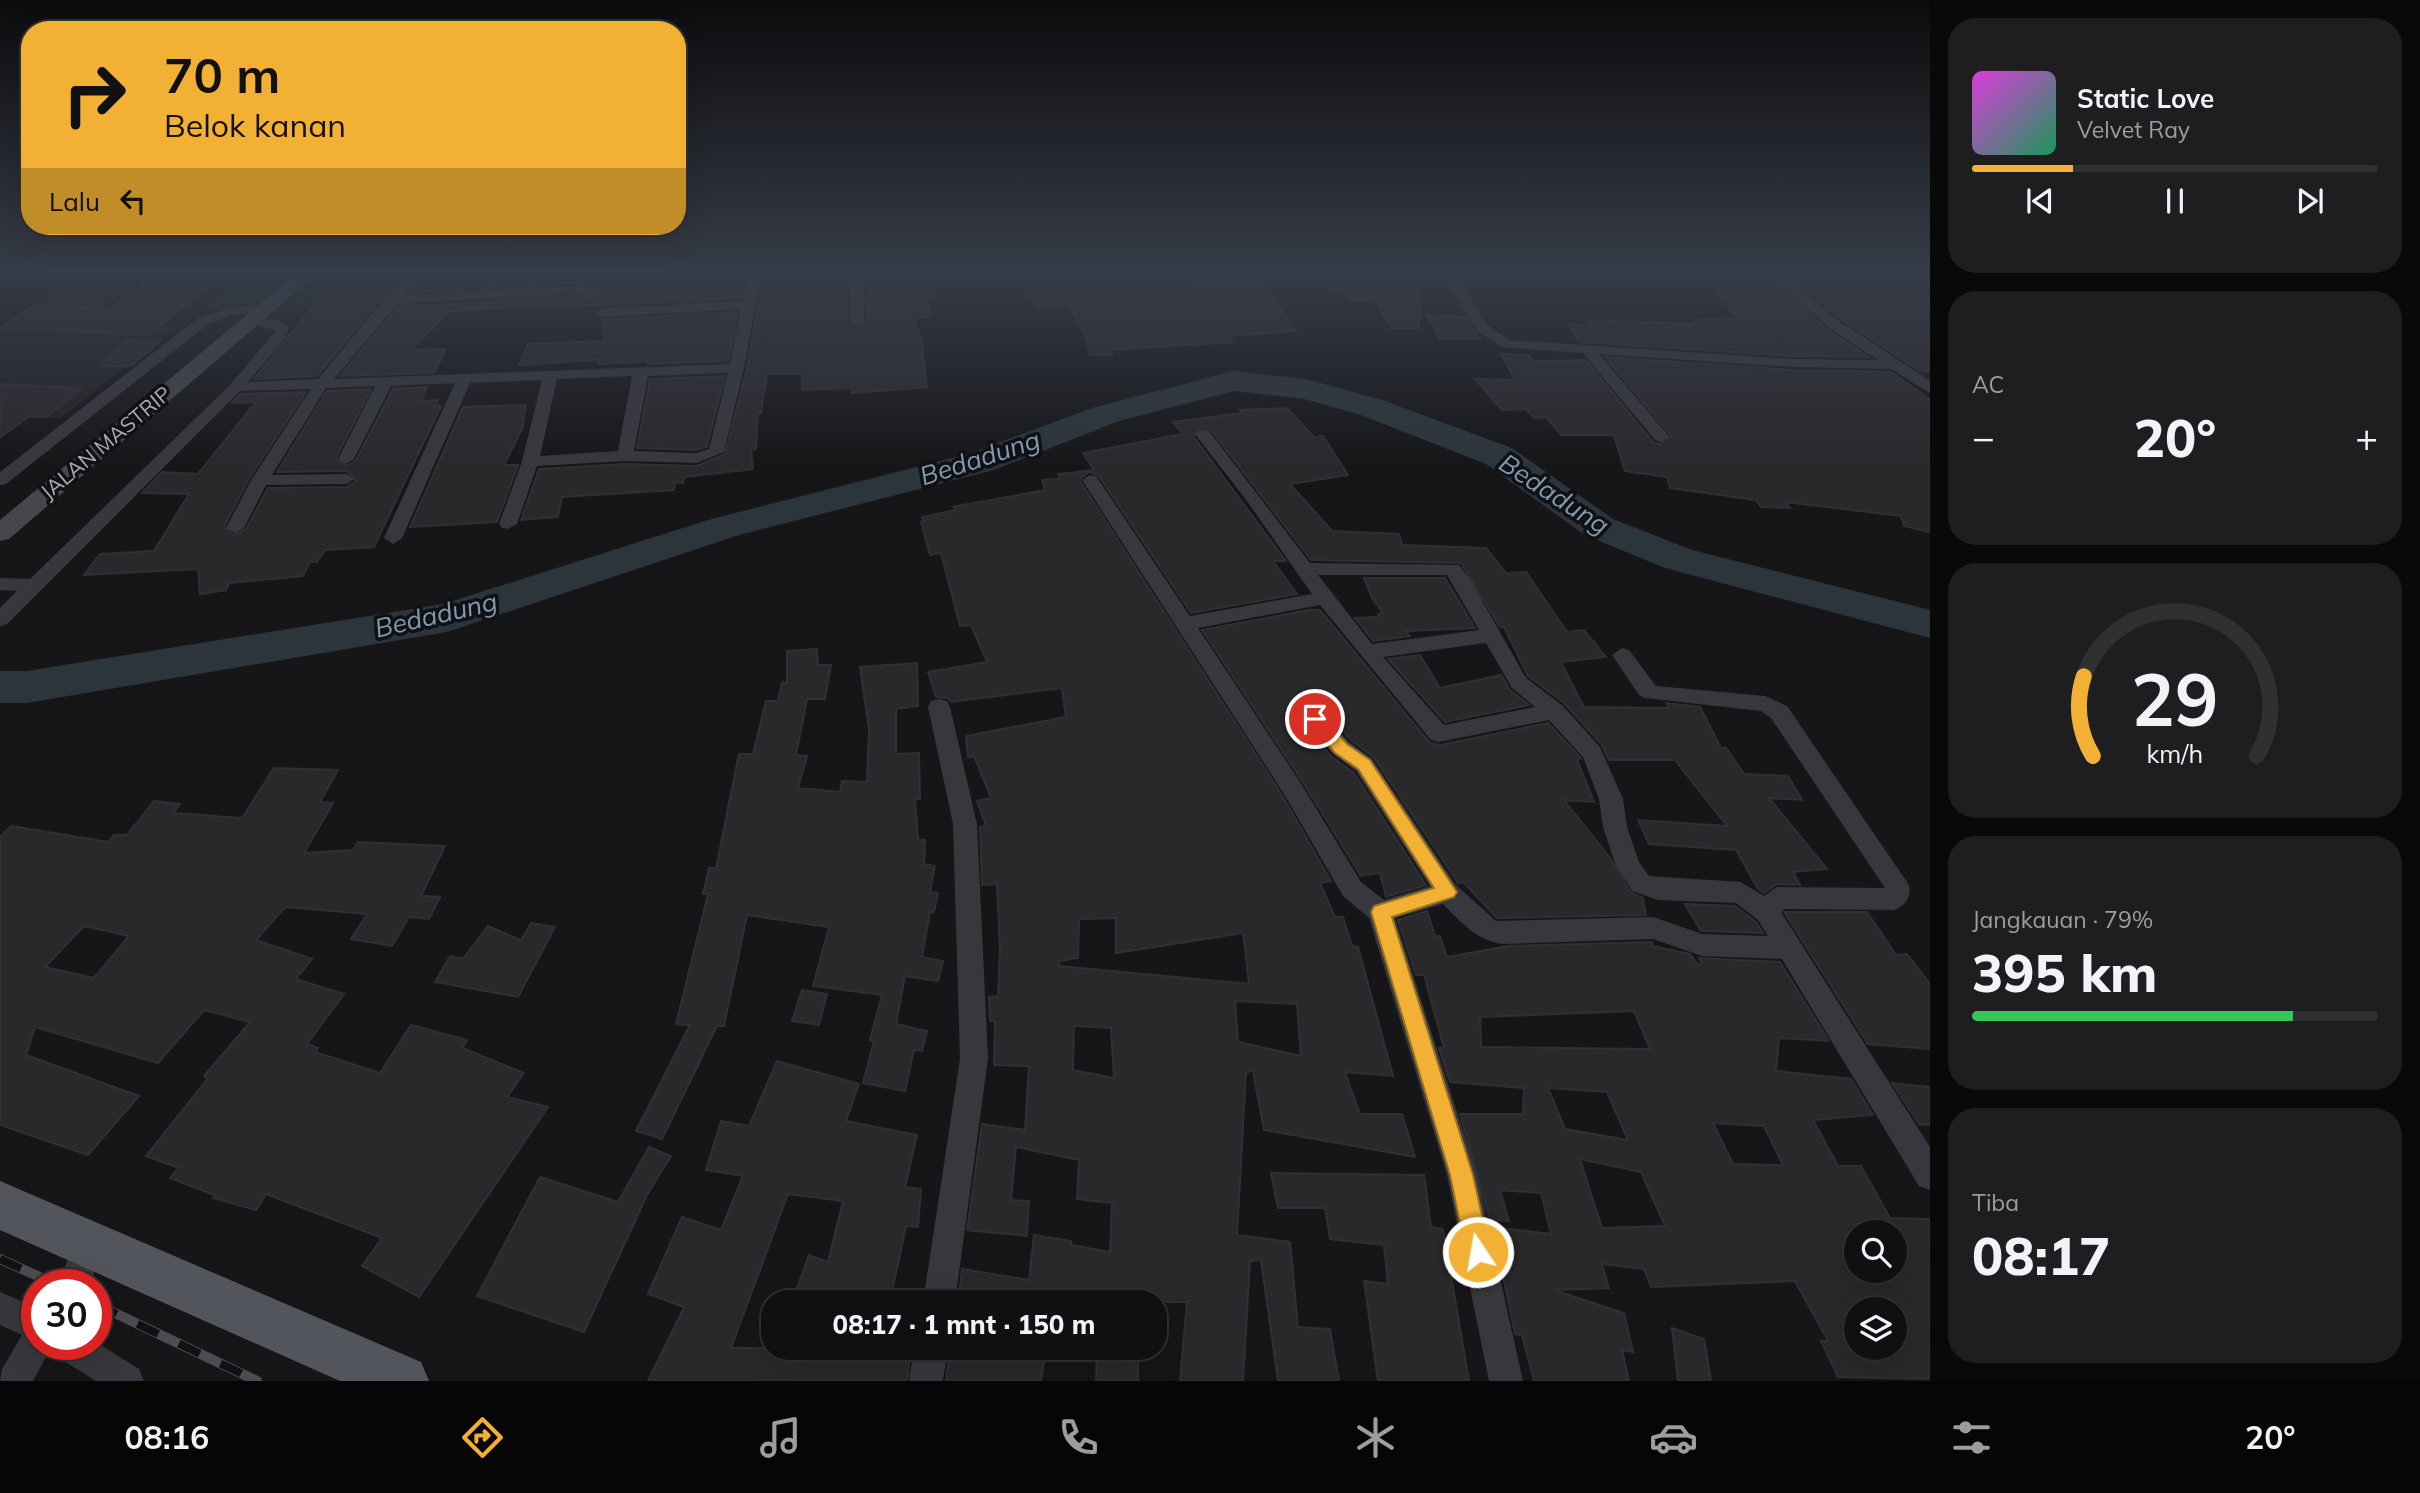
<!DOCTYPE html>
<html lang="id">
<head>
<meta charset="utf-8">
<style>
	body { margin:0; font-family:Mulish,sans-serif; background:#1e1e20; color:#f1f3f6; height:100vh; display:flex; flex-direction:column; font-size:26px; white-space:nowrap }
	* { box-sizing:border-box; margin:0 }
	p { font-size:23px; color:#9c9d9f }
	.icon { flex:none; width:38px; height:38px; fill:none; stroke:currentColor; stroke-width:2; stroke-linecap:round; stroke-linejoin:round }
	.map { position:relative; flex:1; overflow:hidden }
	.panel { display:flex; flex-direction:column; gap:18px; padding:18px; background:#09090a; width:490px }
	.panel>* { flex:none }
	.guide { position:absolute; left:21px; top:21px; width:665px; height:214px; border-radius:28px; box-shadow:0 7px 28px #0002,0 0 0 2px #303032; background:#f2b134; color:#111; overflow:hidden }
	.controls { position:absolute; left:1844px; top:1220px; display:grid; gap:14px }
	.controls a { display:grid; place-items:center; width:63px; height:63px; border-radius:50%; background:#101012; box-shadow:0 7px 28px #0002,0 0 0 2px #303032; font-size:35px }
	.speed { position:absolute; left:21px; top:1269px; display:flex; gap:14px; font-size:35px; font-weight:700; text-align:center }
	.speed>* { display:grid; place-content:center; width:91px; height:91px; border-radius:50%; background:#101012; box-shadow:0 7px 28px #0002,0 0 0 2px #303032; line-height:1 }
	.speed .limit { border:10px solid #d22; background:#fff; color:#111 }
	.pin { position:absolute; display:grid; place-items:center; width:60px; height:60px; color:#fff; margin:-30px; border:4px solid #fff; border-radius:50%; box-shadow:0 2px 7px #0007 }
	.me { position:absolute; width:77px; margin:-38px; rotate:348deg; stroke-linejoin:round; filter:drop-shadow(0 0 5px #0008) }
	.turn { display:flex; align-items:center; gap:24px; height:147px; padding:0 28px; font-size:32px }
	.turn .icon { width:91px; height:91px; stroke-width:2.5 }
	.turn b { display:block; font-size:49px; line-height:60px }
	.then { display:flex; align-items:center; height:66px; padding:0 28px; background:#0003; gap:14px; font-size:26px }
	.big { font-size:52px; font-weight:800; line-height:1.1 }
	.panel .card { flex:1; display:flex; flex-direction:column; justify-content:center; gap:10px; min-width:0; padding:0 24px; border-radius:28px; background:#1e1e20 }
	.panel .dial { align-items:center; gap:0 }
	.dial svg { height:182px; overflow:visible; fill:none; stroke:#303032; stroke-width:7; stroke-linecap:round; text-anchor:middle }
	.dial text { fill:#f1f3f6; stroke:none }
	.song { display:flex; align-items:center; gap:21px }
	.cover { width:84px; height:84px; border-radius:10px; background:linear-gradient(135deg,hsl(300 70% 55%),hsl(150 70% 35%)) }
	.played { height:7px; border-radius:4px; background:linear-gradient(90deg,#f2b134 25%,#303032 25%) }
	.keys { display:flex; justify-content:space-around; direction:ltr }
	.heat { display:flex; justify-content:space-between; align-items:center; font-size:38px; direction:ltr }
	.charge { height:10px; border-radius:5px; background:linear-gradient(90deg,#34c759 79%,#303032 0) }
	.trip { position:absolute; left:761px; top:1290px; width:406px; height:70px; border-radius:28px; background:#101012; box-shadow:0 7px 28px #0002,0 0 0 2px #303032; font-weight:800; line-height:70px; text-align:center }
	.dock { display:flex; height:112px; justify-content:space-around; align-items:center; background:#060607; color:#9c9d9f }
	.dock .icon { width:49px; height:49px }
	.dock .active { color:#f2b134 }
	.dock b { font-size:32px; color:#f1f3f6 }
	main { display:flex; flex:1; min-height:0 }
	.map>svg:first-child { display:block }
</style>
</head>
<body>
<main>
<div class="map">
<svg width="1930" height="1381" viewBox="0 0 1930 1381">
	<rect width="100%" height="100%" fill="#161618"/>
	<!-- built -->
	<path fill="#222225" d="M75,278L128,284L96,314L175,326L61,418H0V328Z"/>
	<!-- green -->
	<path fill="#1c231d" d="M249,273H345L299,312L201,310Z"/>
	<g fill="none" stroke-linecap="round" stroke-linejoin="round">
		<!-- river -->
		<path fill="#2c353c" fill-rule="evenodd" d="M1234,371L1306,379L1382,400L1512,448L1613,519L1692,550L1930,610V638L1665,568L1585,535L1486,464L1358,414L1304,399L1234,391L1119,421L994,470L739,535L447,632L27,703H0V671H27L443,604L711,519L968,454L1095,407Z"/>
	</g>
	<!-- building -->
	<path fill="#29292c" stroke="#303034" stroke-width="2" fill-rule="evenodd" d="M393,273L388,280L397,279L317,376L254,379L339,274Z
		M446,273L729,275L723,289L742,292L741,298L449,311L411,350L446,349L434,373L340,376L398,307L578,296L579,300L588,305L594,302L598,292L583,282L409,292L419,278L445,277Z
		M784,273H846L847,322L856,328L867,322L866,273H925L936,297L928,298L930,317L913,318L921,339L927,387L852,393L851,388L802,390V374H767L761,413H758L756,449L751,450L753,469L685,477L683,483L675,482L674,490L562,497L558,517L521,520L539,469L625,464L697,466L725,454L747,368L760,292H781Z
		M1017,273H1080V277H1099L1105,282L1113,277H1139L1138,273H1185L1188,281H1262L1296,331L1229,336L1233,342L1111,350L1112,355H1090L1087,340L1069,305L1037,309Z
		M1321,273H1421L1419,328H1391L1376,301H1352L1347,293H1330Z
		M1702,273H1767L1825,328L1869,357L1793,356L1579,342L1569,324L1590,326L1586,320L1698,324L1694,320L1738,319Z
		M1788,273L1841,276L1852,287L1930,294V371H1920L1839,318Z
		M177,274H226L147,335L0,328L34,305L109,309L152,275Z
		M738,312L728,361L648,364L649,361L598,364L599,360L519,365L528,344L604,341L603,320Z
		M1427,315L1466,317L1480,339L1440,338Z
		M127,340L160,341L131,366H98Z
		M1501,354L1529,355L1533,361L1586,360L1653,442L1660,444L1671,436L1605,357L1793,370L1891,372L1930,400V532L1904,526L1901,516L1785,502L1790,508L1761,507L1756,500L1670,488L1667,477L1625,471L1614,435H1561L1546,417L1534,418L1526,409L1502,410L1475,379L1515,380Z
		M725,376L707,447L696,450L637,448L650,379Z
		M0,384L83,388L46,417L30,416L0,437Z
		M427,387L421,401L438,400L435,406H441L374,547L325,550L317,562H310L303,576L229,583L226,590L200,594L198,569L84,575L100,554L154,551L189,494L142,493L162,472L198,474L256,402L232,403L241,394L306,392L249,479L224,527L234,535L246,529L268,488L347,487L357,480L347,471L277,472L327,391L371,389L336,458L347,466L356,460L393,389Z
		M526,405L522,429L504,465H518L497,522L410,527L463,407Z
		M1287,408L1314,437L1323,436L1348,475L1290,484L1332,531L1399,534L1402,545L1486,548L1506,573L1526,572L1567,632L1584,630L1606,657L1561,662L1584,707L1669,708L1666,703L1700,707L1721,748H1726L1744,774L1788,776L1802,800L1769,798L1827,869L1793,872L1800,885L1777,884L1764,893L1758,889L1736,850L1649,844L1638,820L1727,826L1675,760H1609L1602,745L1564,703L1528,676L1504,627H1500L1461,563L1311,560L1210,429L1202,427L1193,436L1286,561H1273L1297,594L1191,613L1098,475L1090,472L1081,478L1080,481L1282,795L1331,881L1320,883L1335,917H1343L1352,946L1358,947L1393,1076L1345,1072L1360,1114H1402L1415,1157L1264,1130L1253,1071L1246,1072L1237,1235L1290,1242L1298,1327L1330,1329L1339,1381H1278L1261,1260L1250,1261L1243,1381H1180L1187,1302H1117L1068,1294L1067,1302H958L962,1269L1029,1280L1034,1235L1071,1241V1245L1110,1252L1112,1203L1077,1199L1079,1160L1016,1147L1011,1200L1029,1201L1027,1236L967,1230L982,1124L1025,1130L1029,1066L994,1065L995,1021H990L989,997L998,996L1000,948L997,884L982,885L980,827L986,826L977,801L991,798L974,756L968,757L966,736L1066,717L1062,688L951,702L948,698L936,697L928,672L987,662L971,625L960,626L941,553L930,555L921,522L924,521L922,517L956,510L953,507L1045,490L1042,480L1060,479L1058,474L1094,470L1083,453L1183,434L1173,422L1241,413L1240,410ZM1116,918V953L1243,933L1249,984L1059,966V961L1078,958L1079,919ZM1235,1001L1297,1004L1301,1056L1238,1042ZM1074,1026L1111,1028L1114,1078L1073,1070Z
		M1364,578H1445L1475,628L1406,631L1410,636L1373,641L1355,618L1380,617L1378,614L1383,613L1372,598Z
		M1309,610H1320L1430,743L1440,745L1548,723L1581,758L1577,760L1594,802L1564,800L1611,859L1630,892L1643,898L1646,915L1497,918L1463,882L1458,883L1374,758L1351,740L1312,697L1294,696L1289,703L1292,710L1331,756L1354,773L1426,885L1386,897L1380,873L1361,876L1302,781L1202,630Z
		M817,649L818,665H831L825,699H807L796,755L807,756L798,788L840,792L842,781L867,782L869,729L860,667L917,663L918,706L896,709V754L919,753L920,799L915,798L918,840H925L924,864L935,866L930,892L938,893L934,912H930L922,957L943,961L938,981L905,976L896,1024L927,1031L922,1051L914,1050L905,1091L863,1083L874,1041L870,1040L882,995L813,986L829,927L747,915L724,1026H717L662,1139L636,1131L690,1025L676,1024L708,894H703L709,868H716L739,754H753L766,701H778L782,682L787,683V651Z
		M1420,655L1440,688L1501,675L1510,690L1529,705L1445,722L1388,659Z
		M274,768L338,770L320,802L333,803L304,853L353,850L358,842L445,846L421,896L440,897L429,919L409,917L392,946L351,939L367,914L285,907L256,940L312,959L296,979L344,994L307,1044L318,1048L315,1052L380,1073L411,1025L467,1040L462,1048L524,1073L507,1097L548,1107L419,1297L362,1266L382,1238L266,1194L256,1210L213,1198L215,1195L170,1178L179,1168L146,1156L208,1078L204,1076L250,1022L204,1010L158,1063L35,1027L26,1055L139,1096L88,1155L0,1125V837L11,826L108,842L114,835H127L154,801L180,804L173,813L242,818ZM84,926L129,936L94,978L45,967Z
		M1685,904L1735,906L1756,922L1763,933L1701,931Z
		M1427,911L1435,936H1440L1447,957L1509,946L1652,942L1653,946L1690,954L1698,965L1702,963L1699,958L1780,962L1829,1041L1779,1038L1776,1071L1851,1079L1873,1115L1813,1120L1838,1166H1861L1890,1218L1930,1219V1379L1838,1377L1821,1341H1828L1795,1281L1651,1287L1644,1269L1602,1264L1609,1288L1554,1290L1624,1313L1633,1352L1622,1350L1629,1381H1534L1522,1335L1515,1334L1493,1227L1551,1234L1541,1193L1500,1190L1509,1221L1490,1220L1460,1114H1523L1524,1088L1450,1082L1439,1048H1444L1424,975H1416L1398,920ZM1634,1011L1650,1049L1481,1047L1480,1017ZM1548,1088L1607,1092L1628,1140L1565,1129ZM1713,1123L1764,1126L1783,1165L1733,1164ZM1580,1159L1641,1172L1665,1226L1602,1228ZM1857,1232H1895V1270H1857ZM1857,1309H1895L1903,1348H1857Z
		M1784,912H1867L1896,955L1907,954L1930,984V1049L1868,1044Z
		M531,923L555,927L518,997L435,982L450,956L463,959L488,926L521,940Z
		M802,990L827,994L819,1025L792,1021Z
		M777,1061L859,1084L846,1121L917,1135L905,1187L921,1189L918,1227L906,1226L890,1302H792L809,1255L828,1262L843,1201L788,1194L731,1348H911L907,1381H648L684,1307L648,1294L682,1217L721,1230L743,1176L706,1170L721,1121L749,1126Z
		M1892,1083L1930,1087V1125L1919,1124Z
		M649,1147L671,1156L647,1195L584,1332L477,1296L540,1177L618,1202Z
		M1271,1173L1424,1175L1431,1227L1443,1229L1469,1381H1378L1364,1281L1388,1284L1384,1245L1330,1239L1325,1208H1278Z
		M1672,1328L1704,1339L1711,1381H1678Z
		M950,1348H1018L1045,1355L1041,1381H946Z
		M1097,1348H1138V1381H1096Z"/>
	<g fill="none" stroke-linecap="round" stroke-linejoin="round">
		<!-- street -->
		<path fill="#37383d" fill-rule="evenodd" d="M406,273H419L404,295L583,285L596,291L592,301L587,302L580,298L582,293L397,304L334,379L730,364L741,309L602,317L595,313L602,309L743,301L748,273H761L744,368L724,452L697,463L625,461L537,466L517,524L508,529L502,528L499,524L522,461L542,380L470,383L402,538L393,544L384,538L455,383L391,386L354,459L346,464L338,459L375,386L326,388L272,475L347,474L355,479L347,484L266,485L244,528L235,533L226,528L251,480L311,389L240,391L7,624L0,626V608L17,591L0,590V578L30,579L231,384L274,333L275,330L248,323V317L278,320L289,328L286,337L248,382L318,379ZM728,373L709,449L696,453L634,451L648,376ZM632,376L618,451L540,456L557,379Z
			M849,273H863L864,322L857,326L850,322Z
			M1098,273H1112V275L1105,279Z
			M1443,273H1456L1487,325L1510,340L1793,359L1878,360L1827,326L1769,273H1783L1837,320L1930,381V393L1892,369L1793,367L1599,354L1667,434L1669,437L1661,442L1655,440L1583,353L1502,347L1477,331Z
			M267,305L272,306V312L233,315L208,324L6,484L0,485V472L198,318L231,307Z
			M1203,429L1209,431L1310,563L1459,565L1470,579L1526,678L1562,705L1600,747L1623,799L1627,827L1639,862L1649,876L1741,882L1764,896L1777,887L1885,888L1771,718L1761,711L1645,698L1639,695L1612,655L1622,648L1629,650L1656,686L1765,696L1787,706L1909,885C1911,898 1906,906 1894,910L1784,909L1781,912L1930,1147V1190L1919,1186L1782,959L1702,956L1653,939L1503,944C1476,940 1462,923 1443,904L1395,918L1477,1175L1523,1381H1489L1447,1175L1369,918L1343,896L1284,794L1082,480L1090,475L1096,476L1190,616L1312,594L1247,501L1195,434ZM1318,575H1447L1479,630L1372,644ZM1320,605L1431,740L1439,742L1549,720L1583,757L1599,799L1603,827L1616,866L1632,891L1658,900L1736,903L1758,920L1768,936L1702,934L1653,917L1496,921L1456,885L1372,759L1349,742L1310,699H1294L1291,704L1294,709L1333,754L1356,771L1430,886L1384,900L1361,882L1300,782L1198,628ZM1486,643L1512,688L1535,707L1444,725L1383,657Z
			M939,699L947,701L950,707L977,824L988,1059L955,1302H923L960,1059L953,824L928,707L931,701Z
			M90,1230L101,1235L106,1246L89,1284H57L79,1235Z
			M0,1292L37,1308V1344L96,1342L139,1369L144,1381H96L56,1356L52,1346L33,1381H0L2,1369L22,1335L0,1325Z
			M914,1348H948L943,1381H909Z"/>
		<!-- secondary -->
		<path fill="#45474d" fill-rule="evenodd" d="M297,273H318L9,539L0,541V520Z"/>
		<!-- primary -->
		<path fill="#53555c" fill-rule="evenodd" d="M0,1181L421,1362L429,1381H340L0,1230Z"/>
		<defs>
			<path id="rail" d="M0,1259L55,1284
				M96,1304L257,1381"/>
		</defs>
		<!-- rail casing -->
		<use href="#rail" stroke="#4a4c52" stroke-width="10"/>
		<!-- rail -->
		<use href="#rail" stroke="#111113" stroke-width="8" stroke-dasharray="23" stroke-linecap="butt"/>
	</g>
	<!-- sky -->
	<linearGradient id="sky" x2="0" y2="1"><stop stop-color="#0c0c0d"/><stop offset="0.58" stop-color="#363c48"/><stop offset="1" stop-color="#363c48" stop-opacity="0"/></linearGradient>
	<rect width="1930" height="467" fill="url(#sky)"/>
	<!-- route -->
	<path fill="#f2b134" stroke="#9d7322" stroke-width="2" d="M1315,713L1321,714L1347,744L1370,760L1457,892L1454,897L1392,917L1473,1175L1490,1252L1487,1261L1478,1264L1470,1261L1466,1252L1450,1175L1371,912L1374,906L1434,888L1358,769L1335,753L1309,723V714Z"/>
	<g text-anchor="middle" stroke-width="7" stroke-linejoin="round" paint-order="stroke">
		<!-- far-street labels -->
		<g font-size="21" fill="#a8adb8" stroke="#111113">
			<text transform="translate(106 443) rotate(-40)" y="7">JALAN MASTRIP</text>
		</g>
		<!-- water labels -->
		<g font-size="26" font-style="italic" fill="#7f9bb3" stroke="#111113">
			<text transform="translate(980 458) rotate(-18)" y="9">Bedadung</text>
			<text transform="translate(1554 494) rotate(33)" y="9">Bedadung</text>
			<text transform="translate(436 615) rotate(-13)" y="9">Bedadung</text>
		</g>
	</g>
</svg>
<div class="controls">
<a><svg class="icon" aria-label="search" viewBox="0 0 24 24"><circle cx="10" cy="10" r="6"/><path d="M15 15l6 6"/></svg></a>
<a><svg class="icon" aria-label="layers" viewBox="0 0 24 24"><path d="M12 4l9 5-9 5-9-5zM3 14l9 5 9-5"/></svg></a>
</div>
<div class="speed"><div class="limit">30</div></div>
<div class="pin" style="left:1315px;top:719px;background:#d93025"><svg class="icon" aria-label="arrive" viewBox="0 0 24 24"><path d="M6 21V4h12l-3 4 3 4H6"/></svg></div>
<svg class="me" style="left:1478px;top:1252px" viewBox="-20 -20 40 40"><circle r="17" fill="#f2b134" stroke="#fff" stroke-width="3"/><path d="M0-11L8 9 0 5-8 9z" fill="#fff"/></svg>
<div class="trip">08:17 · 1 mnt · 150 m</div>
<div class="guide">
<div class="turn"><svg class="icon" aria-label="right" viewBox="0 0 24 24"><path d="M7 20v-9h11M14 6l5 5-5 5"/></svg><div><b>70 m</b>Belok kanan</div></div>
<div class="then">Lalu<svg class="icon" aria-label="left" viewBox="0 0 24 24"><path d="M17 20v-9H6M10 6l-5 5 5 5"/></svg></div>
</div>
</div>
<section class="panel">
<div class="card">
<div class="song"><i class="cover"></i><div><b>Static Love</b><p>Velvet Ray</p></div></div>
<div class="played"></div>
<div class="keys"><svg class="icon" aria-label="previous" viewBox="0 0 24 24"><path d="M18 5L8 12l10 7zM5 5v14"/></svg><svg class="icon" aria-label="pause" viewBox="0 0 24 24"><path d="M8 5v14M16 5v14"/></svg><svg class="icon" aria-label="next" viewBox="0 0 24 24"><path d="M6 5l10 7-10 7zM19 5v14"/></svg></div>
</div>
<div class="card"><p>AC</p>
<div class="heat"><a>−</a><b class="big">20°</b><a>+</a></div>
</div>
<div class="card dial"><svg viewBox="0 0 100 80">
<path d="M14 69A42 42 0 1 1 86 69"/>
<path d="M14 69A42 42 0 0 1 10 34" stroke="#f2b134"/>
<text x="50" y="56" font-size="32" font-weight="700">29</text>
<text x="50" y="72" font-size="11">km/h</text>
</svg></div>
<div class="card"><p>Jangkauan · 79%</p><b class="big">395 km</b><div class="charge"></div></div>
<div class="card"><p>Tiba</p><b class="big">08:17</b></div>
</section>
</main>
<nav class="dock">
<b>08:16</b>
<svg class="icon active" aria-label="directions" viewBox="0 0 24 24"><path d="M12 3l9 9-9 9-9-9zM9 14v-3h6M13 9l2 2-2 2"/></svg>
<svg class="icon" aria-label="music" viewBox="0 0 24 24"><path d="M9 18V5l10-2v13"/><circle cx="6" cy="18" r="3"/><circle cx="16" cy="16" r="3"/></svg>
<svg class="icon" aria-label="phone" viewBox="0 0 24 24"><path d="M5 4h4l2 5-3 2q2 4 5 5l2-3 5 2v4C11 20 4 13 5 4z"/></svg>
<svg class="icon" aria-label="climate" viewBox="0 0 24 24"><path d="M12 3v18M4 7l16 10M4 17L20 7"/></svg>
<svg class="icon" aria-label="car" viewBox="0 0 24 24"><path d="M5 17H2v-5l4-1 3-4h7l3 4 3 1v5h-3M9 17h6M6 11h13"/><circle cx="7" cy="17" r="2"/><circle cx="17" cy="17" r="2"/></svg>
<svg class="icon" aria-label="filters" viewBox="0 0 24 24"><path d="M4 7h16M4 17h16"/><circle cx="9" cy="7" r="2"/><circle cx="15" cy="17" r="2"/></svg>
<b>20°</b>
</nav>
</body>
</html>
